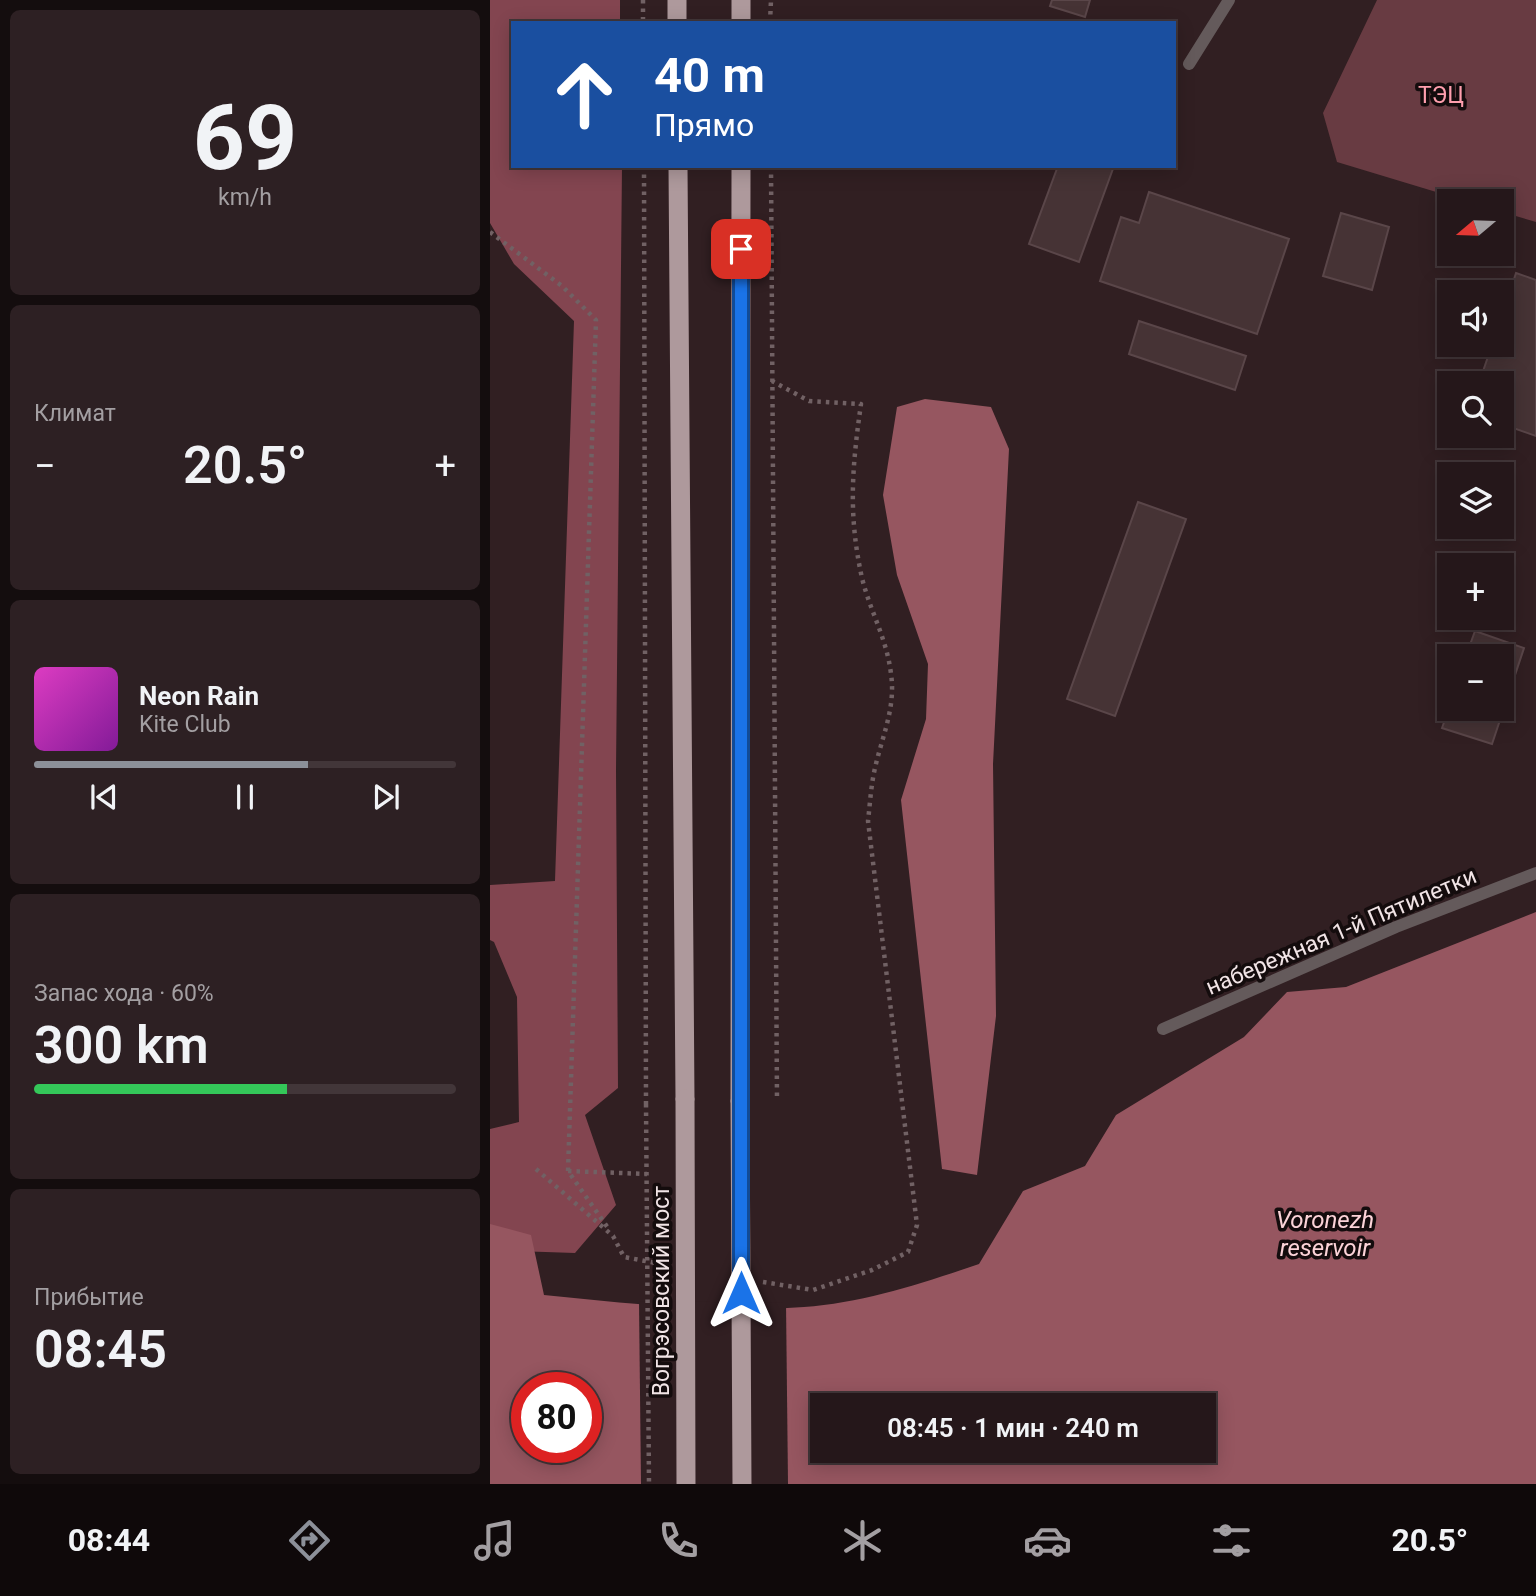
<!DOCTYPE html>
<html lang="ru">
<head>
<meta charset="utf-8">
<style>
	body { margin:0; font-family:Roboto,sans-serif; background:#2d2023; color:#f1f3f6; height:100vh; display:flex; flex-direction:column; font-size:26px; white-space:nowrap }
	* { box-sizing:border-box; margin:0 }
	p { font-size:23px; color:#a39fa2 }
	.icon { flex:none; width:38px; height:38px; fill:none; stroke:currentColor; stroke-width:2; stroke-linecap:round; stroke-linejoin:round }
	.map { position:relative; flex:1; overflow:hidden }
	.sheet { display:flex; flex-direction:column; gap:10px; padding:10px; background:#140d0e; width:490px }
	.sheet>* { flex:none }
	.banner { position:absolute; left:21px; top:21px; width:665px; height:147px; border-radius:0px; box-shadow:0 4px 18px #0003,0 0 0 2px #423639; background:#1a4fa0; color:#fff; overflow:hidden }
	.needle { width:46px; rotate:251deg }
	.controls { position:absolute; left:947px; top:189px; display:grid; gap:14px }
	.controls a { display:grid; place-items:center; width:77px; height:77px; border-radius:0px; background:#25171a; box-shadow:0 4px 18px #0003,0 0 0 2px #423639; font-size:35px }
	.speed { position:absolute; left:21px; top:1372px; display:flex; gap:14px; font-size:35px; font-weight:700; text-align:center }
	.speed>* { display:grid; place-content:center; width:91px; height:91px; border-radius:50%; background:#25171a; box-shadow:0 4px 18px #0003,0 0 0 2px #423639; line-height:1 }
	.speed .limit { border:10px solid #d22; background:#fff; color:#111 }
	.pin { position:absolute; display:grid; place-items:center; width:60px; height:60px; color:#fff; margin:-30px; border-radius:14px; box-shadow:0 4px 10px #0006 }
	.me { position:absolute; width:77px; margin:-38px; rotate:0deg; stroke-linejoin:round; filter:drop-shadow(0 0 5px #0008) }
	.turn { display:flex; align-items:center; gap:24px; height:147px; padding:0 28px; font-size:32px }
	.turn .icon { width:91px; height:91px; stroke-width:2.5 }
	.turn b { display:block; font-size:49px; line-height:60px }
	.big { font-size:52px; font-weight:600; line-height:1.1 }
	.sheet .tile { flex:1; display:flex; flex-direction:column; justify-content:center; gap:10px; min-width:0; padding:0 24px; border-radius:10px; background:#2d2023 }
	.sheet .dial { align-items:center; gap:0 }
	.dial b { font-size:91px; line-height:1 }
	.song { display:flex; align-items:center; gap:21px }
	.cover { width:84px; height:84px; border-radius:10px; background:linear-gradient(135deg,hsl(310 70% 55%),hsl(290 70% 35%)) }
	.played { height:7px; border-radius:4px; background:linear-gradient(90deg,#8c9099 65%,#423639 65%) }
	.keys { display:flex; justify-content:space-around; direction:ltr }
	.heat { display:flex; justify-content:space-between; align-items:center; font-size:38px; direction:ltr }
	.charge { height:10px; border-radius:5px; background:linear-gradient(90deg,#34c759 60%,#423639 0) }
	.trip { position:absolute; left:320px; top:1393px; width:406px; height:70px; border-radius:0px; background:#25171a; box-shadow:0 4px 18px #0003,0 0 0 2px #423639; font-weight:600; line-height:70px; text-align:center }
	.tabs { display:flex; height:112px; justify-content:space-around; align-items:center; background:#0f090a; color:#a39fa2 }
	.tabs .icon { width:49px; height:49px }
	.tabs .selected { color:#8c9099 }
	.tabs b { font-size:32px; color:#f1f3f6 }
	main { display:flex; flex:1; min-height:0 }
	.map>svg:first-child { display:block }
</style>
</head>
<body>
<main>
<section class="sheet">
<div class="tile dial"><b>69</b><p>km/h</p></div>
<div class="tile"><p>Климат</p>
<div class="heat"><a>−</a><b class="big">20.5°</b><a>+</a></div>
</div>
<div class="tile">
<div class="song"><i class="cover"></i><div><b>Neon Rain</b><p>Kite Club</p></div></div>
<div class="played"></div>
<div class="keys"><svg class="icon" aria-label="previous" viewBox="0 0 24 24"><path d="M18 5L8 12l10 7zM5 5v14"/></svg><svg class="icon" aria-label="pause" viewBox="0 0 24 24"><path d="M8 5v14M16 5v14"/></svg><svg class="icon" aria-label="next" viewBox="0 0 24 24"><path d="M6 5l10 7-10 7zM19 5v14"/></svg></div>
</div>
<div class="tile"><p>Запас хода · 60%</p><b class="big">300 km</b><div class="charge"></div></div>
<div class="tile"><p>Прибытие</p><b class="big">08:45</b></div>
</section>
<div class="map">
<svg width="1046" height="1484" viewBox="0 0 1046 1484">
	<rect width="100%" height="100%" fill="#311f22"/>
	<!-- green -->
	<path fill="#683b42" d="M887,0H1046V222L1012,212V201H976L847,162L833,113Z"/>
	<!-- forest -->
	<path fill="#834550" d="M0,0H130V23H23V166H132L126,770L128,1088L95,1115L126,1205L85,1253L0,1250V1129L29,1122L27,997L4,942L0,940V885L65,881L84,321L24,264L0,223Z"/>
	<!-- water -->
	<path fill="#965660" fill-rule="evenodd" d="M435,399L501,407L519,449L503,764L506,1016L487,1175L452,1169L411,800L436,719L438,664L407,575L393,495L407,407Z
		M1046,912V1484H0V1224L41,1235L54,1295C140,1304 227,1313 314,1307C373,1303 433,1283 489,1264L533,1191L595,1166L626,1115L754,1037L797,992L856,987ZM37,1388H96V1447H37ZM332,1405H714V1451H332Z"/>
	<!-- pier -->
	<path fill="#311f22" d="M149,1301L296,1303L298,1484H151Z"/>
	<!-- building -->
	<path fill="#463335" stroke="#5a4649" stroke-width="2" d="M562,0H600L595,17L560,6Z
		M568,166H624L589,262L539,244Z
		M659,192L799,239L767,334L610,281L631,217L649,223Z
		M851,213L899,227L882,290L833,276Z
		M1026,273L1046,280V436L1012,424V383H989L1002,345H1012V317Z
		M649,321L756,356L745,390L639,354Z
		M648,502L696,519L625,716L577,699Z
		M985,631L1034,648L1002,744L952,728L959,708L1012,709V656H976Z"/>
	<g fill="none" stroke-linecap="round" stroke-linejoin="round">
		<!-- path -->
		<path stroke="#716164" stroke-width="4.5" stroke-dasharray="3.5 5" stroke-linecap="butt" d="M153,0V23
			M280,23L281,0
			M154,166L156,1104
			M281,166L287,1101
			M0,232L72,286L106,320L78,1171L118,1228
			M46,1169L123,1236L134,1257L171,1264
			M78,1171L157,1174
			M273,1282L323,1290L382,1270L418,1252L427,1225L378,821C380,804 381,785 385,768C392,737 406,707 401,674C397,639 380,611 372,578C358,515 362,467 371,404L319,401L282,381"/>
		<!-- service -->
		<path stroke="#645a5b" stroke-width="12" d="M699,64L739,0
			M673,1029L906,927L1046,873"/>
		<!-- trunk -->
		<path stroke="#ae999c" stroke-width="19" d="M187,0V23
			M251,23V0
			M188,166L195,1099
			M250,1101L251,166"/>
		<!-- path-bridge -->
		<path stroke="#716164" stroke-width="4.5" stroke-dasharray="3.5 5" stroke-linecap="butt" d="M156,1104L159,1484"/>
		<!-- trunk-bridge -->
		<path stroke="#ae999c" stroke-width="19" d="M195,1099L196,1484
			M250,1101L252,1484"/>
	</g>
	<g fill="none" stroke-linecap="round" stroke-linejoin="round">
		<defs>
			<path id="route" d="M251,249V1293"/>
		</defs>
		<!-- route casing -->
		<use href="#route" stroke="#114b97" stroke-width="18"/>
		<!-- route -->
		<use href="#route" stroke="#1a73e8" stroke-width="12"/>
	</g>
	<g text-anchor="middle" stroke-width="7" stroke-linejoin="round" paint-order="stroke">
		<!-- park labels -->
		<g font-size="23" fill="#ff9fae" stroke="#140c0d">
			<text x="951" y="103">ТЭЦ</text>
		</g>
		<!-- street labels -->
		<g font-size="23" fill="#f1e4e6" stroke="#140c0d">
			<text transform="translate(851 931) rotate(-23)" y="8">набережная 1-й Пятилетки</text>
			<text transform="translate(171 1291) rotate(-90)" y="8">Вогрэсовский мост</text>
		</g>
		<!-- water labels -->
		<g font-size="24" font-style="italic" fill="#fcd3d8" stroke="#140c0d">
			<text x="835" y="1228">Voronezh<tspan x="835" dy="28">reservoir</tspan></text>
		</g>
	</g>
</svg>
<div class="controls">
<a><svg class="needle" viewBox="-14 -14 28 28"><path d="M0-13l5 13h-10z" fill="#e53935"/><path d="M0 13l5-13h-10z" fill="#a39fa2"/></svg></a>
<a><svg class="icon" aria-label="sound" viewBox="0 0 24 24"><path d="M4 9h4l5-4v14l-5-4H4zM17 9q2 3 0 6"/></svg></a>
<a><svg class="icon" aria-label="search" viewBox="0 0 24 24"><circle cx="10" cy="10" r="6"/><path d="M15 15l6 6"/></svg></a>
<a><svg class="icon" aria-label="layers" viewBox="0 0 24 24"><path d="M12 4l9 5-9 5-9-5zM3 14l9 5 9-5"/></svg></a>
<a>+</a>
<a>−</a>
</div>
<div class="speed"><div class="limit">80</div></div>
<div class="pin" style="left:251px;top:249px;background:#d93025"><svg class="icon" aria-label="arrive" viewBox="0 0 24 24"><path d="M6 21V4h12l-3 4 3 4H6"/></svg></div>
<svg class="me" style="left:251px;top:1293px" viewBox="-20 -20 40 40"><path d="M0-17L14 15 0 8-14 15z" fill="#1a73e8" stroke="#fff" stroke-width="4"/></svg>
<div class="trip">08:45 · 1 мин · 240 m</div>
<div class="banner">
<div class="turn"><svg class="icon" aria-label="ahead" viewBox="0 0 24 24"><path d="M12 20V5M6 11l6-6 6 6"/></svg><div><b>40 m</b>Прямо</div></div>
</div>
</div>
</main>
<nav class="tabs">
<b>08:44</b>
<svg class="icon selected" aria-label="directions" viewBox="0 0 24 24"><path d="M12 3l9 9-9 9-9-9zM9 14v-3h6M13 9l2 2-2 2"/></svg>
<svg class="icon" aria-label="music" viewBox="0 0 24 24"><path d="M9 18V5l10-2v13"/><circle cx="6" cy="18" r="3"/><circle cx="16" cy="16" r="3"/></svg>
<svg class="icon" aria-label="phone" viewBox="0 0 24 24"><path d="M5 4h4l2 5-3 2q2 4 5 5l2-3 5 2v4C11 20 4 13 5 4z"/></svg>
<svg class="icon" aria-label="climate" viewBox="0 0 24 24"><path d="M12 3v18M4 7l16 10M4 17L20 7"/></svg>
<svg class="icon" aria-label="car" viewBox="0 0 24 24"><path d="M5 17H2v-5l4-1 3-4h7l3 4 3 1v5h-3M9 17h6M6 11h13"/><circle cx="7" cy="17" r="2"/><circle cx="17" cy="17" r="2"/></svg>
<svg class="icon" aria-label="filters" viewBox="0 0 24 24"><path d="M4 7h16M4 17h16"/><circle cx="9" cy="7" r="2"/><circle cx="15" cy="17" r="2"/></svg>
<b>20.5°</b>
</nav>
</body>
</html>
